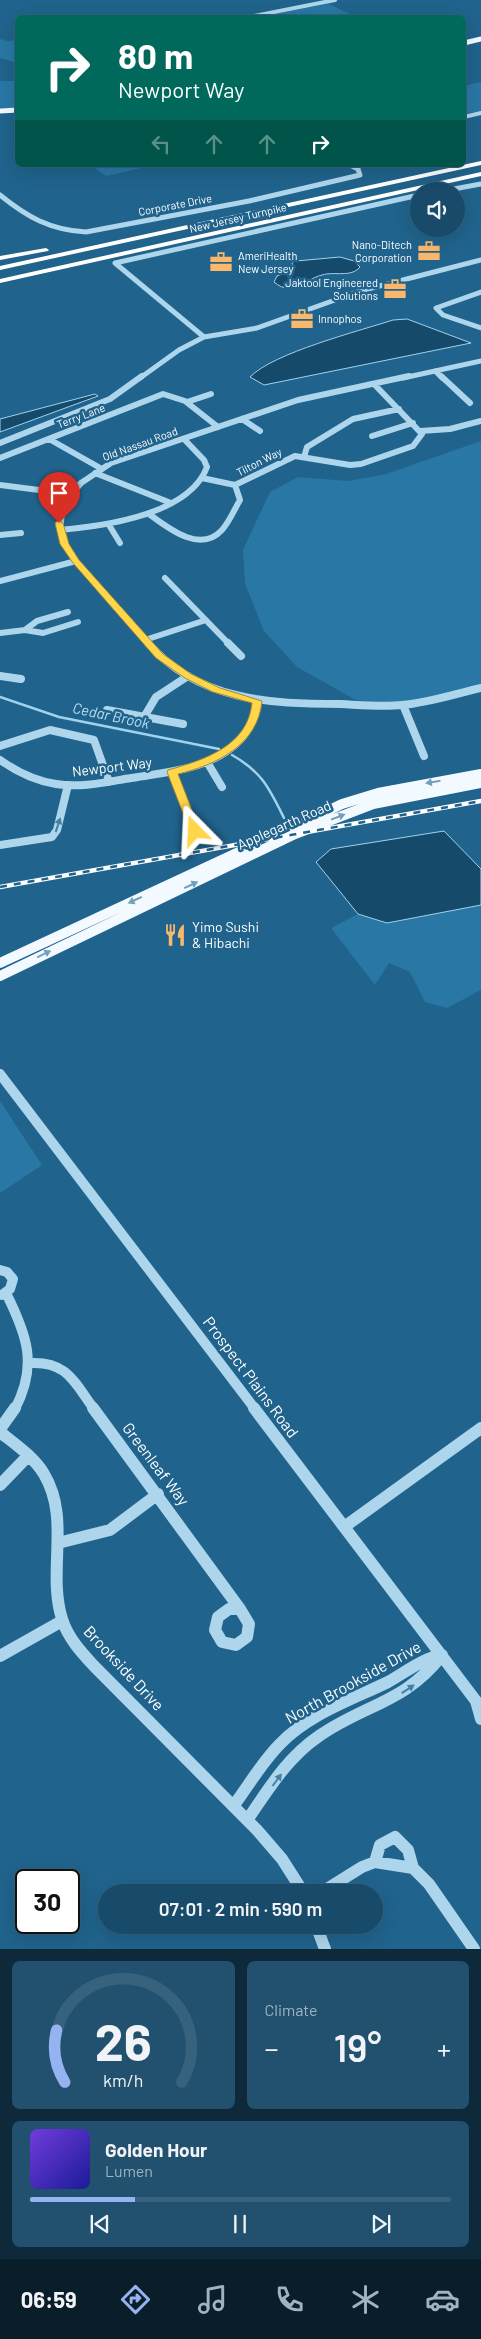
<!DOCTYPE html>
<html lang="en">
<head>
<meta charset="utf-8">
<style>
	body { margin:0; font-family:Barlow,sans-serif; background:#21516f; color:#f1f3f6; height:100vh; display:flex; flex-direction:column; font-size:19px; white-space:nowrap }
	* { box-sizing:border-box; margin:0 }
	p { font-size:16px; color:#9fb3c0 }
	.icon { flex:none; width:28px; height:28px; fill:none; stroke:currentColor; stroke-width:2; stroke-linecap:round; stroke-linejoin:round }
	.map { position:relative; height:1949px; overflow:hidden }
	.drawer { display:flex; flex-direction:column; gap:12px; padding:12px; background:#0d293a; flex:1 }
	.drawer>* { flex:none }
	.hud { position:absolute; left:15px; top:15px; width:451px; height:152px; border-radius:8px; box-shadow:0 5px 20px #0002,0 0 0 1px #36627d; background:#00695c; color:#fff; overflow:hidden }
	.tools { position:absolute; left:410px; top:182px; display:grid; gap:10px }
	.tools a { display:grid; place-items:center; width:55px; height:55px; border-radius:50%; background:#184a69; box-shadow:0 5px 20px #0002,0 0 0 1px #36627d; font-size:25px }
	.speed { position:absolute; left:15px; top:1869px; display:flex; gap:10px; font-size:25px; font-weight:700; text-align:center }
	.speed>* { display:grid; place-content:center; width:65px; height:65px; border-radius:50%; background:#184a69; box-shadow:0 5px 20px #0002,0 0 0 1px #36627d; line-height:1 }
	.speed .limit { border:2px solid #111; border-radius:8px; background:#fff; color:#111 }
	.pin { position:absolute; display:grid; place-items:center; width:42px; height:42px; color:#fff; margin:-51px -21px; border-radius:50% 50% 50% 0; rotate:-45deg; box-shadow:0 0 5px #0007 }
	.pin .icon { rotate:45deg }
	.me { position:absolute; width:55px; margin:-28px; rotate:339deg; stroke-linejoin:round; filter:drop-shadow(0 0 4px #0008) }
	.turn { display:flex; align-items:center; gap:18px; height:105px; padding:0 20px; font-size:22px }
	.turn .icon { width:65px; height:65px; stroke-width:2.5 }
	.turn b { display:block; font-size:35px; line-height:42px }
	.lanes { display:flex; align-items:center; height:48px; padding:0 20px; background:#0003; justify-content:center; gap:25px; direction:ltr }
	.lanes .off { opacity:.35 }
	.big { font-size:38px; font-weight:600; line-height:1.1 }
	.drawer .card { flex:1; display:flex; flex-direction:column; justify-content:center; gap:8px; min-width:0; padding:0 18px; border-radius:8px; background:#21516f }
	.drawer .dial { align-items:center; gap:0 }
	.dial svg { height:130px; overflow:visible; fill:none; stroke:#36627d; stroke-width:7; stroke-linecap:round; text-anchor:middle }
	.dial text { fill:#f1f3f6; stroke:none }
	.song { display:flex; align-items:center; gap:15px }
	.cover { width:60px; height:60px; border-radius:8px; background:linear-gradient(135deg,hsl(260 70% 55%),hsl(240 70% 35%)) }
	.played { height:5px; border-radius:2px; background:linear-gradient(90deg,#95b2f1 25%,#36627d 25%) }
	.keys { display:flex; justify-content:space-around; direction:ltr }
	.heat { display:flex; justify-content:space-between; align-items:center; font-size:28px; direction:ltr }
	.drawer .tiles { flex:1; display:grid; gap:12px; grid-template-columns:1fr 1fr }
	.card:last-child { grid-column:span 2 }
	.trip { position:absolute; left:98px; top:1884px; width:285px; height:50px; border-radius:25px; background:#184a69; box-shadow:0 5px 20px #0002,0 0 0 1px #36627d; font-weight:600; line-height:50px; text-align:center }
	.dock { display:flex; height:80px; justify-content:space-around; align-items:center; background:#0a1e2a; color:#9fb3c0 }
	.dock .icon { width:35px; height:35px }
	.dock .on { color:#95b2f1 }
	.dock b { font-size:22px; color:#f1f3f6 }
	.map>svg:first-child { display:block }
</style>
</head>
<body>
<div class="map">
<svg width="481" height="1949" viewBox="0 0 481 1949">
	<rect width="100%" height="100%" fill="#20638c"/>
	<!-- green -->
	<path fill="#2977a5" d="M329,4L356,17L251,18Z
		M0,39L8,41L17,40V63L0,58Z
		M0,81H17V108H0Z
		M481,82V111L464,114V86Z
		M91,165H154L106,176Z
		M481,441V689L442,699L363,704L297,667L264,631L245,584L243,550L270,492L298,477L348,481L386,474Z
		M481,905V990L447,1008L425,1002L410,972L389,963L375,985L331,928L358,914L387,923Z
		M0,1101L42,1165L0,1193Z"/>
	<!-- water -->
	<path fill="#164a6b" stroke="#a1d2ed" d="M340,257L354,261L360,267C351,278 334,271 322,275C305,279 293,298 274,282L277,276L294,270L292,262L296,261Z
		M407,319L471,343L264,385L250,377C273,353 359,331 393,320Z
		M95,394L98,396L0,432V419Z
		M444,831L481,869V905L387,923L358,914L316,862L331,849Z"/>
	<g fill="none" stroke-linecap="round" stroke-linejoin="round">
		<!-- stream -->
		<path stroke="#a1d2ed" stroke-width="2.5" d="M0,697L59,717L219,749
			M232,755C262,772 269,788 284,818"/>
		<!-- minor-far5 -->
		<path stroke="#add5ec" stroke-width="4" d="M244,18L335,0
			M464,117L481,113
			M351,165L354,167"/>
		<!-- minor-far4 -->
		<path stroke="#add5ec" stroke-width="5" d="M443,191L481,184
			M0,195C27,217 50,230 86,232L249,201L360,175L358,169L352,166
			M481,292L436,308L443,315L481,328
			M204,337L257,328L360,291L481,260
			M435,371L442,378
			M140,378L179,350L204,337L115,263L419,195
			M403,378L481,361"/>
		<!-- minor-far3 -->
		<path stroke="#add5ec" stroke-width="6" d="M441,376L470,403
			M187,402L211,394
			M242,419L260,431
			M420,431L450,429L481,421
			M372,436L413,423
			M49,439L102,469
			M0,443L110,399L142,376
			M304,457L307,447L353,419L399,409
			M0,458L163,394L185,401L218,427
			M95,473L171,503
			M0,485L70,494
			M235,485L295,456L350,465L361,464L413,446L422,434L374,384
			M149,514C168,528 200,554 222,530C230,521 234,510 240,500L235,485L202,478
			M109,525L120,543
			M60,530C105,526 189,515 207,467L204,460L184,439
			M0,535L21,533
			M165,578L229,644
			M0,581L76,561
			M25,630L37,621L68,612
			M0,633L25,630L43,633L78,622
			M145,640L206,620
			M149,644L76,561L64,544L60,530L63,505L81,483L111,463L298,400L409,376"/>
		<!-- minor-far2 -->
		<path stroke="#add5ec" stroke-width="8" d="M148,643C198,701 270,704 341,704C361,705 382,707 402,705C428,703 455,694 481,688
			M228,643L241,656
			M0,676L21,679
			M403,705L424,756
			M107,710L183,724
			M144,717L156,697L188,676
			M0,746L50,730L94,740L109,782
			M0,760C17,772 35,781 56,784C81,788 106,782 131,778C169,772 213,769 241,739C251,729 254,715 257,701
			M207,762L222,787
			M172,772L195,831
			M0,845L52,837L57,830L68,785"/>
		<!-- minor-far1 -->
		<path stroke="#add5ec" stroke-width="10" d="M0,1074L255,1409
			M0,1270L7,1272L13,1279L10,1289L2,1295
			M6,1293C27,1335 38,1365 15,1409
			M30,1363C67,1361 74,1382 94,1409"/>
		<!-- minor -->
		<path stroke="#add5ec" stroke-width="12" d="M93,1408L240,1609
			M254,1408L476,1701L481,1719
			M0,1429L15,1408
			M0,1432C15,1444 34,1457 44,1474C71,1519 47,1571 62,1619C68,1638 81,1652 94,1666L257,1830L282,1859L303,1892
			M0,1485L27,1457
			M344,1527L481,1428
			M58,1543L110,1530L158,1494
			M229,1609H240L249,1624L247,1637L236,1645L222,1642L215,1630L218,1617Z
			M0,1656L62,1621
			M234,1805C249,1785 262,1762 280,1744C309,1714 351,1700 388,1682C406,1672 421,1659 442,1655
			M248,1819C269,1788 288,1757 319,1736C365,1704 405,1703 442,1655
			M375,1862L380,1845L395,1837L408,1850L413,1868
			M322,1892L362,1867L375,1862L413,1868L429,1884L474,1949
			M316,1925L325,1949"/>
		<!-- major-far1 -->
		<path stroke="#f2f9ff" stroke-width="5" d="M464,43L481,39
			M0,111L18,110"/>
		<!-- major -->
		<path stroke="#f2f9ff" stroke-width="10" d="M294,827L342,804L378,793L481,774
			M0,963L256,844
			M0,976L295,834L373,804L481,783"/>
		<!-- highway -->
		<path fill="#fff" fill-rule="evenodd" d="M481,161V165L0,270V266Z
			M481,172V176L0,283V279Z
			M46,248L49,250L48,251L0,260V256Z"/>
		<defs>
			<path id="rail" d="M0,887L481,801"/>
		</defs>
		<!-- rail casing -->
		<use href="#rail" stroke="#fff" stroke-width="4.5"/>
		<!-- rail -->
		<use href="#rail" stroke="#20638c" stroke-width="2.5" stroke-dasharray="7" stroke-linecap="butt"/>
	</g>
	<!-- one-way arrows -->
	<defs><path id="oneway-solid" d="M-6-.8H1V-3.2L6.5 0L1 3.2V.8H-6Z" transform="scale(1.25)"/></defs>
	<g fill="#749fba">
		<use href="#oneway-solid" transform="translate(433 782) rotate(171)"/>
		<use href="#oneway-solid" transform="translate(338 817) rotate(-21)"/>
		<use href="#oneway-solid" transform="translate(191 885) rotate(-25)"/>
		<use href="#oneway-solid" transform="translate(135 900) rotate(155)"/>
		<use href="#oneway-solid" transform="translate(44 954) rotate(-26)"/>
	</g>
	<g fill="#4380a4">
		<use href="#oneway-solid" transform="translate(58 825) rotate(-72)"/>
		<use href="#oneway-solid" transform="translate(408 1689) rotate(-33)"/>
		<use href="#oneway-solid" transform="translate(277 1780) rotate(-53)"/>
	</g>
	<!-- route -->
	<path fill="#ffd54a" stroke="#a68a30" d="M59,520L63,523L69,544L79,560L163,654L191,674L220,688L262,701C258,745 216,765 178,774L200,831L199,834L195,835L190,831L167,772L168,770C204,760 248,746 252,703L213,692L185,678L156,658L73,563L60,544L55,523Z"/>
	<!-- icons -->
	<defs>
		<symbol id="office-bare" viewBox="-9 -9 18 18"><path d="M-6-3h4V-5.5h4V-3h4V5H-6ZM-1-4.5V-3h2v-1.5ZM-6 0V1H6V0Z" fill="#fab86d" stroke="#20638c" stroke-width="2.5" paint-order="stroke"/></symbol>
		<symbol id="restaurant-bare" viewBox="-9 -9 18 18"><path d="M-5-6h1v4h1v-4h1v4h1v-4h1v5L-1.5 .5V6h-2V.5L-5-1ZM5-6V6H3V1.5H1.5Q1.5-4 5-6Z" fill="#fab86d" stroke="#20638c" stroke-width="2.5" paint-order="stroke"/></symbol>
	</defs>
	<g fill-rule="evenodd">
		<use href="#office-bare" x="413" y="235" width="32" height="32"/>
		<use href="#office-bare" x="205" y="246" width="32" height="32"/>
		<use href="#office-bare" x="379" y="273" width="32" height="32"/>
		<use href="#office-bare" x="286" y="303" width="32" height="32"/>
		<use href="#restaurant-bare" x="159" y="919" width="32" height="32"/>
	</g>
	<g text-anchor="middle" stroke-width="5" stroke-linejoin="round" paint-order="stroke">
		<!-- far-street labels -->
		<g font-size="11" fill="#fff" stroke="#20638c">
			<text transform="translate(175 205) rotate(-11)" y="4">Corporate Drive</text>
			<text transform="translate(238 218) rotate(-13)" y="4">New Jersey Turnpike</text>
			<text transform="translate(81 416) rotate(-21)" y="4">Terry Lane</text>
			<text transform="translate(140 444) rotate(-20)" y="4">Old Nassau Road</text>
			<text transform="translate(259 462) rotate(-27)" y="4">Tilton Way</text>
		</g>
		<!-- far-poi labels -->
		<g font-size="11" fill="#fff" stroke="#20638c" text-anchor="end">
			<text x="412" y="249">Nano-Ditech<tspan x="412" dy="13">Corporation</tspan></text>
			<text x="238" y="260" text-anchor="start">AmeriHealth<tspan x="238" dy="13">New Jersey</tspan></text>
			<text x="378" y="287">Jaktool Engineered<tspan x="378" dy="13">Solutions</tspan></text>
			<text x="318" y="323" text-anchor="start">Innophos</text>
		</g>
		<!-- street labels -->
		<g font-size="14" fill="#fff" stroke="#20638c">
			<text transform="translate(112 767) rotate(-7)" y="5">Newport Way</text>
			<text transform="translate(284 825) rotate(-24)" y="5">Applegarth Road</text>
		</g>
		<!-- poi labels -->
		<g font-size="14" fill="#fff" stroke="#20638c" text-anchor="start">
			<text x="192" y="932">Yimo Sushi<tspan x="192" dy="16">&amp; Hibachi</tspan></text>
		</g>
		<!-- water labels -->
		<g font-size="15" font-style="italic" fill="#b9def3" stroke="#20638c">
			<text transform="translate(111 716) rotate(12)" y="5">Cedar Brook</text>
		</g>
		<!-- near-street labels -->
		<g font-size="16" fill="#fff" stroke="#20638c">
			<text transform="translate(251 1377) rotate(53)" y="6">Prospect Plains Road</text>
			<text transform="translate(156 1464) rotate(53)" y="6">Greenleaf Way</text>
			<text transform="translate(124 1668) rotate(47)" y="6">Brookside Drive</text>
			<text transform="translate(353 1682) rotate(-29)" y="6">North Brookside Drive</text>
		</g>
	</g>
</svg>
<div class="tools">
<a><svg class="icon" aria-label="sound" viewBox="0 0 24 24"><path d="M4 9h4l5-4v14l-5-4H4zM17 9q2 3 0 6"/></svg></a>
</div>
<div class="speed"><div class="limit">30</div></div>
<div class="pin" style="left:59px;top:523px;background:#d93025"><svg class="icon" aria-label="arrive" viewBox="0 0 24 24"><path d="M6 21V4h12l-3 4 3 4H6"/></svg></div>
<svg class="me" style="left:195px;top:831px" viewBox="-20 -20 40 40"><path d="M0-17L14 15 0 8-14 15z" fill="#ffd54a" stroke="#fff" stroke-width="4"/></svg>
<div class="trip">07:01 · 2 min · 590 m</div>
<div class="hud">
<div class="turn"><svg class="icon" aria-label="right" viewBox="0 0 24 24"><path d="M7 20v-9h11M14 6l5 5-5 5"/></svg><div><b>80 m</b>Newport Way</div></div>
<div class="lanes"><svg class="icon off" aria-label="left" viewBox="0 0 24 24"><path d="M17 20v-9H6M10 6l-5 5 5 5"/></svg><svg class="icon off" aria-label="ahead" viewBox="0 0 24 24"><path d="M12 20V5M6 11l6-6 6 6"/></svg><svg class="icon off" aria-label="ahead" viewBox="0 0 24 24"><path d="M12 20V5M6 11l6-6 6 6"/></svg><svg class="icon" aria-label="right" viewBox="0 0 24 24"><path d="M7 20v-9h11M14 6l5 5-5 5"/></svg></div>
</div>
</div>
<section class="drawer">
<div class="tiles">
<div class="card dial"><svg viewBox="0 0 100 80">
<path d="M14 69A42 42 0 1 1 86 69"/>
<path d="M14 69A42 42 0 0 1 9 37" stroke="#95b2f1"/>
<text x="50" y="56" font-size="32" font-weight="700">26</text>
<text x="50" y="72" font-size="11">km/h</text>
</svg></div>
<div class="card"><p>Climate</p>
<div class="heat"><a>−</a><b class="big">19°</b><a>+</a></div>
</div>
<div class="card">
<div class="song"><i class="cover"></i><div><b>Golden Hour</b><p>Lumen</p></div></div>
<div class="played"></div>
<div class="keys"><svg class="icon" aria-label="previous" viewBox="0 0 24 24"><path d="M18 5L8 12l10 7zM5 5v14"/></svg><svg class="icon" aria-label="pause" viewBox="0 0 24 24"><path d="M8 5v14M16 5v14"/></svg><svg class="icon" aria-label="next" viewBox="0 0 24 24"><path d="M6 5l10 7-10 7zM19 5v14"/></svg></div>
</div>
</div>
</section>
<nav class="dock">
<b>06:59</b>
<svg class="icon on" aria-label="directions" viewBox="0 0 24 24"><path d="M12 3l9 9-9 9-9-9zM9 14v-3h6M13 9l2 2-2 2"/></svg>
<svg class="icon" aria-label="music" viewBox="0 0 24 24"><path d="M9 18V5l10-2v13"/><circle cx="6" cy="18" r="3"/><circle cx="16" cy="16" r="3"/></svg>
<svg class="icon" aria-label="phone" viewBox="0 0 24 24"><path d="M5 4h4l2 5-3 2q2 4 5 5l2-3 5 2v4C11 20 4 13 5 4z"/></svg>
<svg class="icon" aria-label="climate" viewBox="0 0 24 24"><path d="M12 3v18M4 7l16 10M4 17L20 7"/></svg>
<svg class="icon" aria-label="car" viewBox="0 0 24 24"><path d="M5 17H2v-5l4-1 3-4h7l3 4 3 1v5h-3M9 17h6M6 11h13"/><circle cx="7" cy="17" r="2"/><circle cx="17" cy="17" r="2"/></svg>
</nav>
</body>
</html>
